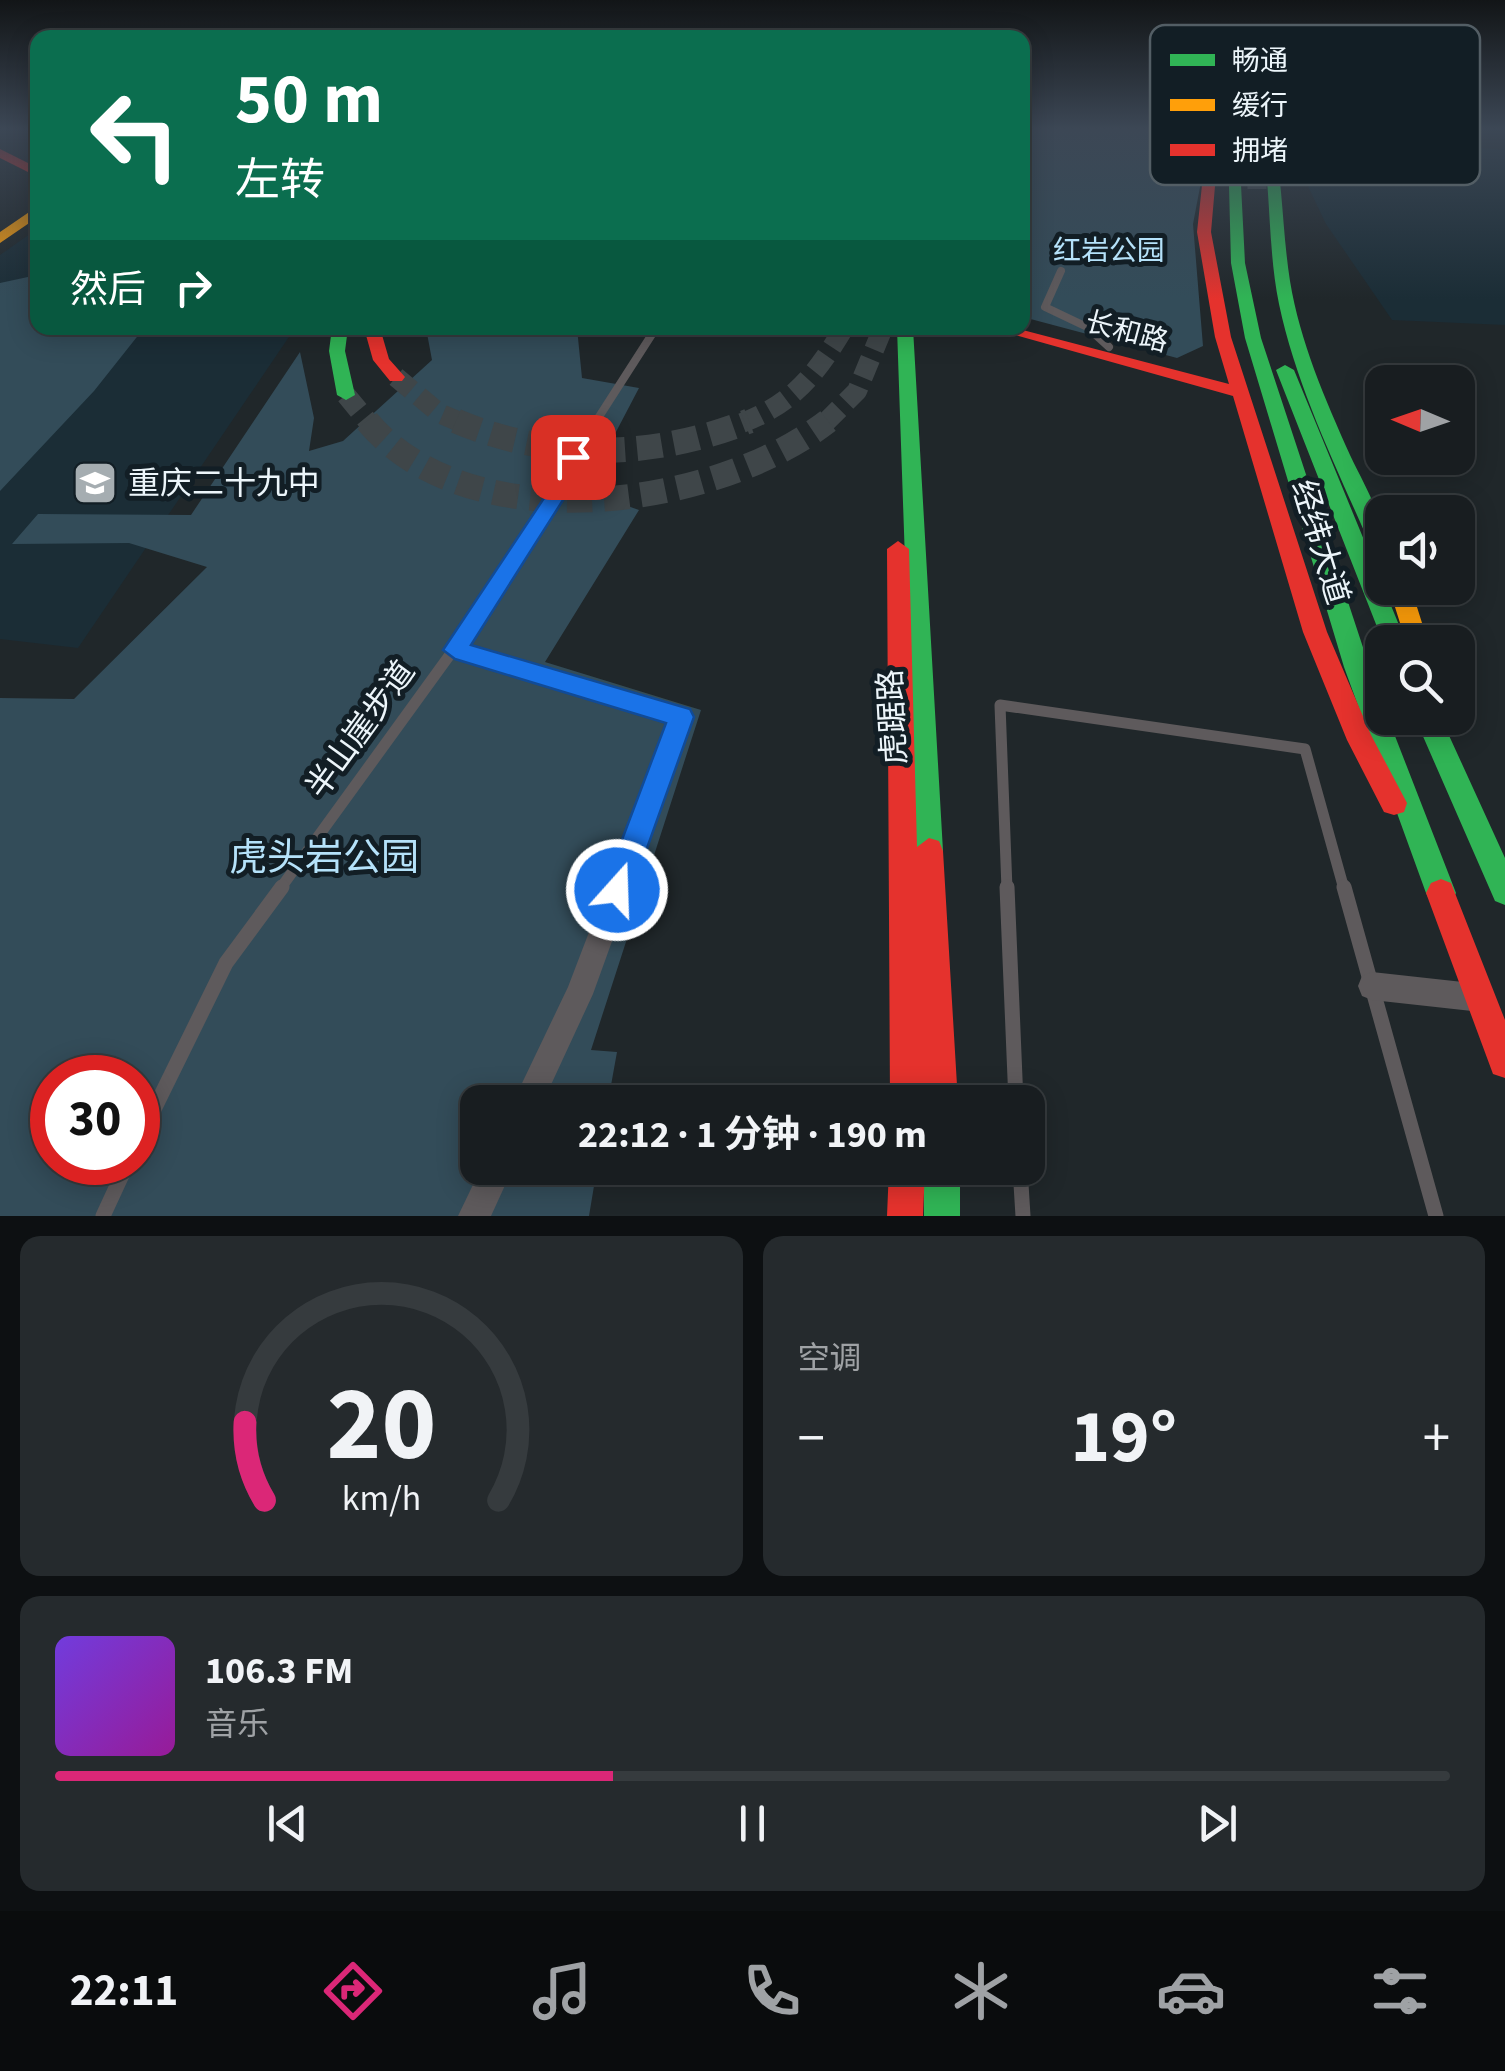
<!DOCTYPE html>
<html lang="zh">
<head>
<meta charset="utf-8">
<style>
	body { margin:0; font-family:"Source Sans 3","Noto Sans SC",sans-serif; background:#252a2d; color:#f1f3f6; height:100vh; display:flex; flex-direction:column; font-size:38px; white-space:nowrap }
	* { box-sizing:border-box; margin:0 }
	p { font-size:32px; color:#9fa2a5 }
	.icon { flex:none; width:55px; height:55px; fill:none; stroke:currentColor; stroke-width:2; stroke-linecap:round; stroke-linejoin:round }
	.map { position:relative; height:1216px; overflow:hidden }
	.sheet { display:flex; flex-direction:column; gap:20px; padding:20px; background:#0d1012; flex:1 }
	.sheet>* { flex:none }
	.hud { position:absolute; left:30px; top:30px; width:1000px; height:305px; border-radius:20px; box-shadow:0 5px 25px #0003,0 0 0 2px #363b3e; background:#0b6e4f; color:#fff; overflow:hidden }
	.needle { width:65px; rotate:272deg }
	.tools { position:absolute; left:1365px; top:365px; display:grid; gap:20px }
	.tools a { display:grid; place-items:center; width:110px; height:110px; border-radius:20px; background:#181d20; box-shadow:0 5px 25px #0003,0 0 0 2px #363b3e; font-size:50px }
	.speed { position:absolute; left:30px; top:1055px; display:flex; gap:20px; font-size:50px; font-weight:700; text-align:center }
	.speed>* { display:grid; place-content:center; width:130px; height:130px; border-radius:50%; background:#181d20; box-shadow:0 5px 25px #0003,0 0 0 2px #363b3e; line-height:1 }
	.speed .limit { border:15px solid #d22; background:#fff; color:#111 }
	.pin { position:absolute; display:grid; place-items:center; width:85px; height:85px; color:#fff; margin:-42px; border-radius:20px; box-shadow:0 5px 15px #0006 }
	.me { position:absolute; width:110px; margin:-55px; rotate:20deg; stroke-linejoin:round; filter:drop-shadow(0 0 8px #0008) }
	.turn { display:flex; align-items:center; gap:35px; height:210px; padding:0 40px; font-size:45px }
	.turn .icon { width:130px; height:130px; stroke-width:2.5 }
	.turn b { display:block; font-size:70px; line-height:85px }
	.then { display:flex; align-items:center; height:95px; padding:0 40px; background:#0003; gap:20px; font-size:38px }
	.big { font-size:75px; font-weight:700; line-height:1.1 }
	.sheet .card { flex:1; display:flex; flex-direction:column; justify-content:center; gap:15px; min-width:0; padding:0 35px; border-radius:20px; background:#252a2d }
	.sheet .dial { align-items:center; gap:0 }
	.dial svg { height:260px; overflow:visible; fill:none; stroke:#363b3e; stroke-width:7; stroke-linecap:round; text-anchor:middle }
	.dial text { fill:#f1f3f6; stroke:none }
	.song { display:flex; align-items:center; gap:30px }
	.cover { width:120px; height:120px; border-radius:15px; background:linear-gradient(135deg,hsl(260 70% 55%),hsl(300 70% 35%)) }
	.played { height:10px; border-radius:5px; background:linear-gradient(90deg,#db2777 40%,#363b3e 40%) }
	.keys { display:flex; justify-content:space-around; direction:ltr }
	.heat { display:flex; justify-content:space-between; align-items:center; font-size:55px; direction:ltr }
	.sheet .tiles { flex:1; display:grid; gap:20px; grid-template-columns:1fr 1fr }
	.card:last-child { grid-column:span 2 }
	.trip { position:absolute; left:460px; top:1085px; width:585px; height:100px; border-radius:20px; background:#181d20; box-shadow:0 5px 25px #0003,0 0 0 2px #363b3e; font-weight:700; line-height:100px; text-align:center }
	.tab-bar { display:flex; height:160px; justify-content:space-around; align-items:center; background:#0a0c0d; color:#9fa2a5 }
	.tab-bar .icon { width:70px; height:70px }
	.tab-bar .active { color:#db2777 }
	.tab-bar b { font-size:45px; color:#f1f3f6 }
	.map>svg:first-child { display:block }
</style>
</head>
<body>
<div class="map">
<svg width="1505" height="1216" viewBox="0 0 1505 1216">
	<rect width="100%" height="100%" fill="#20272a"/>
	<!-- built -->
	<path fill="#1b2d36" d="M1310,133L1505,150V325L1392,320L1326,224L1306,182Z
		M37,229L38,328H295L78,648L0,639V255Z"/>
	<!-- green -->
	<path fill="#334c59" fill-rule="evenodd" d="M1022,129H1211L1193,224L1203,346L1177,358L1023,317Z
		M37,275L38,328H144L94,391L0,491V283Z
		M426,328H577L582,378L639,388L585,491L639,510L545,662L701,710L591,1050L617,1052L608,1102H478V1168H597L589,1216H0V698L74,699L207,567L129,543L12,544L38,514L191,515L300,352L314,418L309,451L343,441L432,360ZM52,1078H138V1162H52Z"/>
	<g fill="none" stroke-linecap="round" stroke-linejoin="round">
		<!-- secondary-tunnel-far1 -->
		<path stroke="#3f4649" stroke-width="20" stroke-dasharray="20 10" stroke-linecap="butt" d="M396,377L439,413L462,423
			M346,395L369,423
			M742,423C794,403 816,374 844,328
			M825,423L857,391L883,328"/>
		<!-- secondary-tunnel -->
		<path stroke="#3f4649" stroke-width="25" stroke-dasharray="25 12" stroke-linecap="butt" d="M367,421C468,543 715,509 828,421
			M456,421C551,461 653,459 749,421"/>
		<!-- primary-tunnel -->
		<path stroke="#3f4649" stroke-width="19" stroke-dasharray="19 9" stroke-linecap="butt" d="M1235,129V185
			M1257,129V189"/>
		<!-- lane-far3 -->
		<path stroke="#5e5a5c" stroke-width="8" d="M1061,271L1045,307L1087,327L1109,347
			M595,423L656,328"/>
		<!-- lane-far2 -->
		<path stroke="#5e5a5c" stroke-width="9" d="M468,629L567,478L573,457L596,421"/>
		<!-- lane-far1 -->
		<path stroke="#5e5a5c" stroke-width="11" d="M280,889L470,627
			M1007,889L1000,705L1305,749L1344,889"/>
		<!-- lane -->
		<path stroke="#5e5a5c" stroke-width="15" d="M1007,887L1016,1102
			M1344,887L1436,1216
			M138,1142L226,963L282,887
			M1020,1168L1023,1216
			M103,1216L128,1162"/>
		<!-- street -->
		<path fill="#5e5a5c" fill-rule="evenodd" d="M455,642L682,708L690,710L693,717L593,994L543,1102H513L568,987L669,723L448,656L445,650L448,644Z
			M1372,972L1481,984L1491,988L1495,998L1491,1008L1481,1012L1372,1000L1362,996L1358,986L1362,976Z
			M481,1168H513L491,1216H458Z"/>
		<!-- fast -->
		<path fill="#30b455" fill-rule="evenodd" d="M1260,129H1272C1283,179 1282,230 1290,281C1300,342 1325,399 1350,455C1366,489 1385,516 1382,555L1371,547C1337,468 1297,389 1279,304C1267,246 1272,187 1260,129Z
			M1235,181L1241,185L1245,263L1261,338L1382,705V718H1388L1456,893L1451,903L1441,907L1431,903L1426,893L1344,667L1245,338L1231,263L1229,185Z
			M332,328H348L345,351L355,395L346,400L337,395L329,351Z
			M897,328H913L943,851L939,861L929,864L919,861L915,851Z
			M1285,365L1294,370L1406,642H1383L1276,370Z
			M1415,718H1441L1505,858V905L1495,901Z
			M924,1168H960V1216H924Z"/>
		<!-- slow -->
		<path fill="#ff9f0a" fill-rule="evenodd" d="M38,206V217L0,243V232Z
			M1389,588H1411L1428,642H1406Z"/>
		<!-- jam -->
		<path fill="#e5322d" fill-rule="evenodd" d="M1208,129H1220L1211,232L1231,337L1327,632L1371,735L1407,803L1404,812L1394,815L1384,812L1347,740L1303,632L1233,396L990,328H1015L1229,384L1215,337L1197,232Z
			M0,149L38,168V177L0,158Z
			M364,328H380L389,359L405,377L402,381H390L373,360Z
			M898,541L909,549L917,847L929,838L939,841L943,851L958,1102H924V1090V1102H890L887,549Z
			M1441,879L1451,883L1505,1020V1078L1493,1074L1426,893L1431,883Z
			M889,1168H925L923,1216H887Z"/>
	</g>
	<!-- sky -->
	<linearGradient id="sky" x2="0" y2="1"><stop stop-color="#121517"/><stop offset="0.43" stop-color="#3c4755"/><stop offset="1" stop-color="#3c4755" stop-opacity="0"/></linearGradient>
	<rect width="1505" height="299" fill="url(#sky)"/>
	<!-- route -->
	<path fill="#1a73e8" stroke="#114b97" stroke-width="2.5" d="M573,451L583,457L577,478L471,645L690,709L694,717L632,890L628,901L617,905L607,901L603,890L666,723L455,659L443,650L558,477L566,453Z"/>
	<!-- icons -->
	<defs>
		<symbol id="school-square" viewBox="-11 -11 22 22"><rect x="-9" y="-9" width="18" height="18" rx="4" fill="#a5adb1" stroke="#121e25"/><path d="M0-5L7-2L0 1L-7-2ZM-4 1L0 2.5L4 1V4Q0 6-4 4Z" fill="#fff"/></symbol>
	</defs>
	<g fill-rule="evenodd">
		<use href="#school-square" x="70" y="458" width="50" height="50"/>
	</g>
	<g text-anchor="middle" stroke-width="10" stroke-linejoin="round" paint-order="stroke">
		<!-- far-park labels -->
		<g font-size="28" fill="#b5e2fa" stroke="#121e25">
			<text x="1109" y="260">红岩公园</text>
		</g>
		<!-- far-street labels -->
		<g font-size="28" fill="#ecf5fa" stroke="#121e25">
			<text transform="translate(1127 331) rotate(15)" y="10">长和路</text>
		</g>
		<!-- poi labels -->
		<g font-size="32" fill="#ecf5fa" stroke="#121e25" text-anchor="start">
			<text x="128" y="494">重庆二十九中</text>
		</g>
		<!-- street labels -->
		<g font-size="32" fill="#ecf5fa" stroke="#121e25">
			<text transform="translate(1321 542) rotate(73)" y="11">经纬大道</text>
			<text transform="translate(892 717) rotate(-93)" y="11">虎踞路</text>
			<text transform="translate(360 729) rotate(-54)" y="11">半山崖步道</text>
		</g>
		<!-- near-park labels -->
		<g font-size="38" fill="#b5e2fa" stroke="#121e25">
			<text x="324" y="870">虎头岩公园</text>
		</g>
	</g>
	<!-- legend -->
	<rect x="1150" y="25" width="330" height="160" rx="15" fill="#121e25" stroke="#535e65" stroke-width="2.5"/>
	<rect x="1170" y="54" width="45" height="12" fill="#30b455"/>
	<rect x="1170" y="99" width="45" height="12" fill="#ff9f0a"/>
	<rect x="1170" y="144" width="45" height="12" fill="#e5322d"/>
	<g font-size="28" fill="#ecf5fa">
		<text x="1232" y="70">畅通</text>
		<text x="1232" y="115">缓行</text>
		<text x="1232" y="160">拥堵</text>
	</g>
</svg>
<div class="tools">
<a><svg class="needle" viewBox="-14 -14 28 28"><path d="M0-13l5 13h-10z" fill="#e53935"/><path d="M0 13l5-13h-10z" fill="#9fa2a5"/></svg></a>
<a><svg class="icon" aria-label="sound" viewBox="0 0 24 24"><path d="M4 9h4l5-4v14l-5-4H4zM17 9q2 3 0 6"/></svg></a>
<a><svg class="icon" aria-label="search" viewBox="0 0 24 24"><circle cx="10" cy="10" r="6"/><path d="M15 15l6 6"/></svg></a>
</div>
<div class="speed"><div class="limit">30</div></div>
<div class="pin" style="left:573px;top:457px;background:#d93025"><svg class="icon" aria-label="arrive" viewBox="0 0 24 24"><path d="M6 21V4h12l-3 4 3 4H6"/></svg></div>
<svg class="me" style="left:617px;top:890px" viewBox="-20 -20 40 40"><circle r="17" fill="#1a73e8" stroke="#fff" stroke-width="3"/><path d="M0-11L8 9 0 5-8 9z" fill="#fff"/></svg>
<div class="trip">22:12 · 1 分钟 · 190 m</div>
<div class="hud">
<div class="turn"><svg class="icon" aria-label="left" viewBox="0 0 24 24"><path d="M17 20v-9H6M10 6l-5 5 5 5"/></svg><div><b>50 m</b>左转</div></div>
<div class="then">然后<svg class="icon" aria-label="right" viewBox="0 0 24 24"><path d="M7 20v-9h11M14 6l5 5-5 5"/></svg></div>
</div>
</div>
<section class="sheet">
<div class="tiles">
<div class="card dial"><svg viewBox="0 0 100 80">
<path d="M14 69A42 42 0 1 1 86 69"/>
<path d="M14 69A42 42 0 0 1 8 45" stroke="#db2777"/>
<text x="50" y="56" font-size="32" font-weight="700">20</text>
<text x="50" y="72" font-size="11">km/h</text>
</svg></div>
<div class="card"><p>空调</p>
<div class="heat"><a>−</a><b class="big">19°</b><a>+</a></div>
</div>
<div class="card">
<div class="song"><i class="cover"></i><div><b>106.3 FM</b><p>音乐</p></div></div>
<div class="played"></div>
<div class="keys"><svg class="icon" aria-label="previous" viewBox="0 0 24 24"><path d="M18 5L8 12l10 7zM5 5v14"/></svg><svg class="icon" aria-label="pause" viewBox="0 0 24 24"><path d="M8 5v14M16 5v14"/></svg><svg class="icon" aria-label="next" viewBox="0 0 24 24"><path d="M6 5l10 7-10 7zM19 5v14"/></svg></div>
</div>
</div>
</section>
<nav class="tab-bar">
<b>22:11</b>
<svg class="icon active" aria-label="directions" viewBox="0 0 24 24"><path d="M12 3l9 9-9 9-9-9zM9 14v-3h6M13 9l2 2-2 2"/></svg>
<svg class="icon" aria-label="music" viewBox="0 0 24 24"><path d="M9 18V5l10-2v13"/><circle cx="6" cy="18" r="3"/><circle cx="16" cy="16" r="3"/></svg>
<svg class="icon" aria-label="phone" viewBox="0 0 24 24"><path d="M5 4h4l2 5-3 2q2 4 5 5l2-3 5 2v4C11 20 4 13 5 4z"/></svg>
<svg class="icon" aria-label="climate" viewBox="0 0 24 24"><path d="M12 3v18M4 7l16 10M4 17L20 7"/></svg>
<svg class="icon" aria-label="car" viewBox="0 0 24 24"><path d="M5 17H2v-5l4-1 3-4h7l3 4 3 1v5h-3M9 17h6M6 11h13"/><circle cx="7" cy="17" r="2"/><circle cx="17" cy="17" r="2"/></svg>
<svg class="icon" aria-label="filters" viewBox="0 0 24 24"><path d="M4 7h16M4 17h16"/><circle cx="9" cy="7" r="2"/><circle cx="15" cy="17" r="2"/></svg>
</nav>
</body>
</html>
